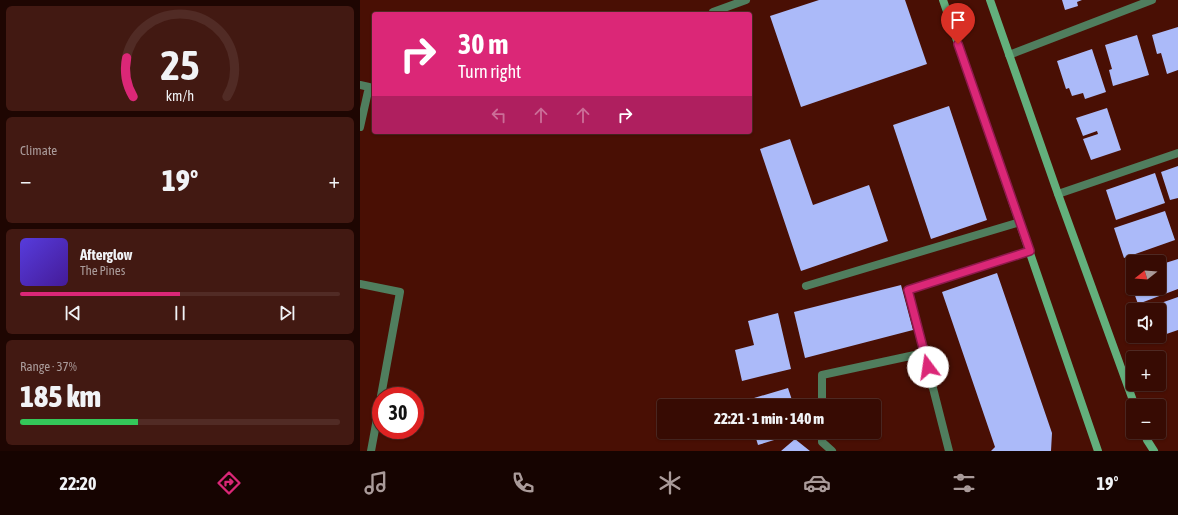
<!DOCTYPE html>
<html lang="en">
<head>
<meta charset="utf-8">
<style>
	body { margin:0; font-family:"Asap Condensed",sans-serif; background:#421912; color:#f1f3f6; height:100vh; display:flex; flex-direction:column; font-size:15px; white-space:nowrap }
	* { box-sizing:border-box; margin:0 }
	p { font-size:13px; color:#aa9b9a }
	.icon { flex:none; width:22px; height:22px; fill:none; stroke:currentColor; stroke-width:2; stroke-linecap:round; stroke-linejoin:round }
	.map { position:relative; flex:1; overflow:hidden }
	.drawer { display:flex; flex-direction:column; gap:6px; padding:6px; background:#1e0602; width:360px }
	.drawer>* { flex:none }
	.banner { position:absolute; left:12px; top:12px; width:380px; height:122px; border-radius:4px; box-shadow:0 1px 3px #0004,0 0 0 1px #512b25; background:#db2777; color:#fff; overflow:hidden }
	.needle { width:26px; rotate:253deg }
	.fabs { position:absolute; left:766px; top:255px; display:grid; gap:8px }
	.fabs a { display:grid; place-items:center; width:40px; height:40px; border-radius:4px; background:#370b03; box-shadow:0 1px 3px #0004,0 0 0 1px #512b25; font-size:20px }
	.speed { position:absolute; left:12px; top:387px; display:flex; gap:8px; font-size:20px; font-weight:700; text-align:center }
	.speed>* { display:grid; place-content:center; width:52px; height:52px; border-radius:50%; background:#370b03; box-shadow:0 1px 3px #0004,0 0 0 1px #512b25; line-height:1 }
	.speed .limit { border:6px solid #d22; background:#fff; color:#111 }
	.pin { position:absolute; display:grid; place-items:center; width:34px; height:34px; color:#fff; margin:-41px -17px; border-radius:50% 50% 50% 0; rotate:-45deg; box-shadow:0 0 4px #0007 }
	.pin .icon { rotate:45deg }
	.me { position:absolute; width:44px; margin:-22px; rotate:346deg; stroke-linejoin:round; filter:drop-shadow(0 0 3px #0008) }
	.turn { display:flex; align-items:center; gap:14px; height:84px; padding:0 20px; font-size:18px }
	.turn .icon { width:52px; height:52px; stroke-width:2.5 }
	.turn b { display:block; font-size:28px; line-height:34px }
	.lanes { display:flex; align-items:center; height:38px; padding:0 20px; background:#0003; justify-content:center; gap:20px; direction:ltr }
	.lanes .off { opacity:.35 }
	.big { font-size:30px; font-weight:800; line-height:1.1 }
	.drawer .card { flex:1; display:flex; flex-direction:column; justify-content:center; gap:6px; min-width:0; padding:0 14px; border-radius:6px; background:#421912 }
	.drawer .dial { align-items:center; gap:0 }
	.dial svg { height:104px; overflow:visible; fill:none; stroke:#512b25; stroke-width:7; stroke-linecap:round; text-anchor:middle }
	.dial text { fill:#f1f3f6; stroke:none }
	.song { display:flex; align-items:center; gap:12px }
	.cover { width:48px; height:48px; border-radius:6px; background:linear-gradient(135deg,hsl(250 70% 55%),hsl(260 70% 35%)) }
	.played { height:4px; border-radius:2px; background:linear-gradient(90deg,#db2777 50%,#512b25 50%) }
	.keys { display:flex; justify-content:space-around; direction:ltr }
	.heat { display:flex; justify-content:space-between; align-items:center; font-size:22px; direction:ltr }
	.charge { height:6px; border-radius:3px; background:linear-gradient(90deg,#34c759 37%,#512b25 0) }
	.trip { position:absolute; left:297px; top:399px; width:224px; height:40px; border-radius:4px; background:#370b03; box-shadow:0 1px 3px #0004,0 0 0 1px #512b25; font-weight:800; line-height:40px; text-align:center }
	.menu { display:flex; height:64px; justify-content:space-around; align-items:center; background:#160401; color:#aa9b9a }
	.menu .icon { width:28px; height:28px }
	.menu .on { color:#db2777 }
	.menu b { font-size:18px; color:#f1f3f6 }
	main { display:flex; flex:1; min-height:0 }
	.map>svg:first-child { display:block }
</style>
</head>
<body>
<main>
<section class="drawer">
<div class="card dial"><svg viewBox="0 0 100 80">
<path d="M14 69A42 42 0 1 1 86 69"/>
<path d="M14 69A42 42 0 0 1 9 39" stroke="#db2777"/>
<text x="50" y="56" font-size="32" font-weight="700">25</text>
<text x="50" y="72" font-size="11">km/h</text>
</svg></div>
<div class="card"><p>Climate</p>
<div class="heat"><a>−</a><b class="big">19°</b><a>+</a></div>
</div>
<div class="card">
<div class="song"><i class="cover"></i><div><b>Afterglow</b><p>The Pines</p></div></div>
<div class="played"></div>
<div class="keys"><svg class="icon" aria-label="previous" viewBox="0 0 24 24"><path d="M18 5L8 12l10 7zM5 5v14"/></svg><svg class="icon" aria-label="pause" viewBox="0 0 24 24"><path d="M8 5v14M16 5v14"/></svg><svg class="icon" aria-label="next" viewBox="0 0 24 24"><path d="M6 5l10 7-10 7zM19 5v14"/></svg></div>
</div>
<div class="card"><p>Range · 37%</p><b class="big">185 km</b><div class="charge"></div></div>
</section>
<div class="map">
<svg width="818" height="451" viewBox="0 0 818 451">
	<rect width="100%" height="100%" fill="#490f04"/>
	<!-- building -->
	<path fill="#abbaf9" d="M459,0H545L567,64L441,107L410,16Z
		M702,0H722L717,2L718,6L705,10Z
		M818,27V70L807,74L801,53L797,54L792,35Z
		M777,35L789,75L753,86L749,70L752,69L745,45Z
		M732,49L746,92L725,99L723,93L712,96L709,88L706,89L697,61Z
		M589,106L627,220L571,239L533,125Z
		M747,108L761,150L731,160L723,139L738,134L737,131L723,136L716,118Z
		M430,139L453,205L509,185L528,241L441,271L400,149Z
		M818,166V198L810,200L801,172Z
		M795,173L805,203L756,220L746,190Z
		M805,211L815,240L764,258L754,228Z
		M818,259V289L778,304L768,276L773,275V288H799V265Z
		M637,273L692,433L691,451H631L635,447L582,292Z
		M541,285L553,330L445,358L434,312Z
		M818,297V330L789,340L787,336H799V310H781Z
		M418,313L431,369L382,381L375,350L394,345L388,321Z
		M428,388L434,406H386L384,401Z
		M394,432H440L398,445Z
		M435,439L450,451H421Z"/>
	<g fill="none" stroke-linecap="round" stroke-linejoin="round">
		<!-- street -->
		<path stroke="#507e5e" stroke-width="8" d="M353,12L386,0
			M649,55L792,0
			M0,85L9,87L0,127
			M698,194L818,153
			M0,284L40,292L21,396
			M446,286L660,222
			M462,406V375L564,353
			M462,432V442L472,451
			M11,451L21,397
			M589,451L548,290L670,251"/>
		<!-- secondary -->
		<path stroke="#63af7c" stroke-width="8" d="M583,0L738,451
			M630,0L698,194L775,406
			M784,432L787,440L794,451"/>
	</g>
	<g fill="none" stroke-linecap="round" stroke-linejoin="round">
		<defs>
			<path id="route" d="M568,367L548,290L670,251L598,44"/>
		</defs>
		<!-- route casing -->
		<use href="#route" stroke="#8e194d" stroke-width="10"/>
		<!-- route -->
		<use href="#route" stroke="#db2777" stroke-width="7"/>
	</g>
</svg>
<div class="fabs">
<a><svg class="needle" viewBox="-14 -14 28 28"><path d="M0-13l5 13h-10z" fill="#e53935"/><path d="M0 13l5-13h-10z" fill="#aa9b9a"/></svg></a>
<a><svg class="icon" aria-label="sound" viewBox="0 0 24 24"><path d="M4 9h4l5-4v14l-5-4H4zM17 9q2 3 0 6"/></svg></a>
<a>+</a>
<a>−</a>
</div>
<div class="speed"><div class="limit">30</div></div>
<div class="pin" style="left:598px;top:44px;background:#d93025"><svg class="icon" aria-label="arrive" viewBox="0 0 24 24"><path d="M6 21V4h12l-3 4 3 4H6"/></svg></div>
<svg class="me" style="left:568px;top:367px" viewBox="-20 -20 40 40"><circle r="19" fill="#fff"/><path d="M0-13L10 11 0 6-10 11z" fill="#db2777"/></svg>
<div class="trip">22:21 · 1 min · 140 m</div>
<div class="banner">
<div class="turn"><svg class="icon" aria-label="right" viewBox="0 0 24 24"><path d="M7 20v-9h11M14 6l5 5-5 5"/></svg><div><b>30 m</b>Turn right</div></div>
<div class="lanes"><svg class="icon off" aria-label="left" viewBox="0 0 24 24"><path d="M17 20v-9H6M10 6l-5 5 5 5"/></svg><svg class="icon off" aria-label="ahead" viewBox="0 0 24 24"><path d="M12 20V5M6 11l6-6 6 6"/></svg><svg class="icon off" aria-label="ahead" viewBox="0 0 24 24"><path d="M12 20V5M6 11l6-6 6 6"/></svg><svg class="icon" aria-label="right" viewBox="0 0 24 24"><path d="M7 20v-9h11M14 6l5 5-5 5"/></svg></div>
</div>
</div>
</main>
<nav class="menu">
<b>22:20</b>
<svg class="icon on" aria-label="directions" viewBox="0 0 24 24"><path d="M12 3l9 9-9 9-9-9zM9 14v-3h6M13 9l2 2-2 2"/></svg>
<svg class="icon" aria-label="music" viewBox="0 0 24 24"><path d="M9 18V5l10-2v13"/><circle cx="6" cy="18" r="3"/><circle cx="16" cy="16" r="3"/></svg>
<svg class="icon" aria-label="phone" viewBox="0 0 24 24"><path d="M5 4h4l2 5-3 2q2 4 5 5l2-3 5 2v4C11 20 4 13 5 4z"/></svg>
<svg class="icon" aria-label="climate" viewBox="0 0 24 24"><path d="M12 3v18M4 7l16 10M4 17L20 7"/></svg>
<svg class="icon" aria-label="car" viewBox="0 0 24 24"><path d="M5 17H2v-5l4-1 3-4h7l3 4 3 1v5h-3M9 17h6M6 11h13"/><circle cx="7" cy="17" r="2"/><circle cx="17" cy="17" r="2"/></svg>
<svg class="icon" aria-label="filters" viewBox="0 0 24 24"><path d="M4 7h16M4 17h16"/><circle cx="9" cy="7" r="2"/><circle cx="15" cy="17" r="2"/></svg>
<b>19°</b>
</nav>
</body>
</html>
